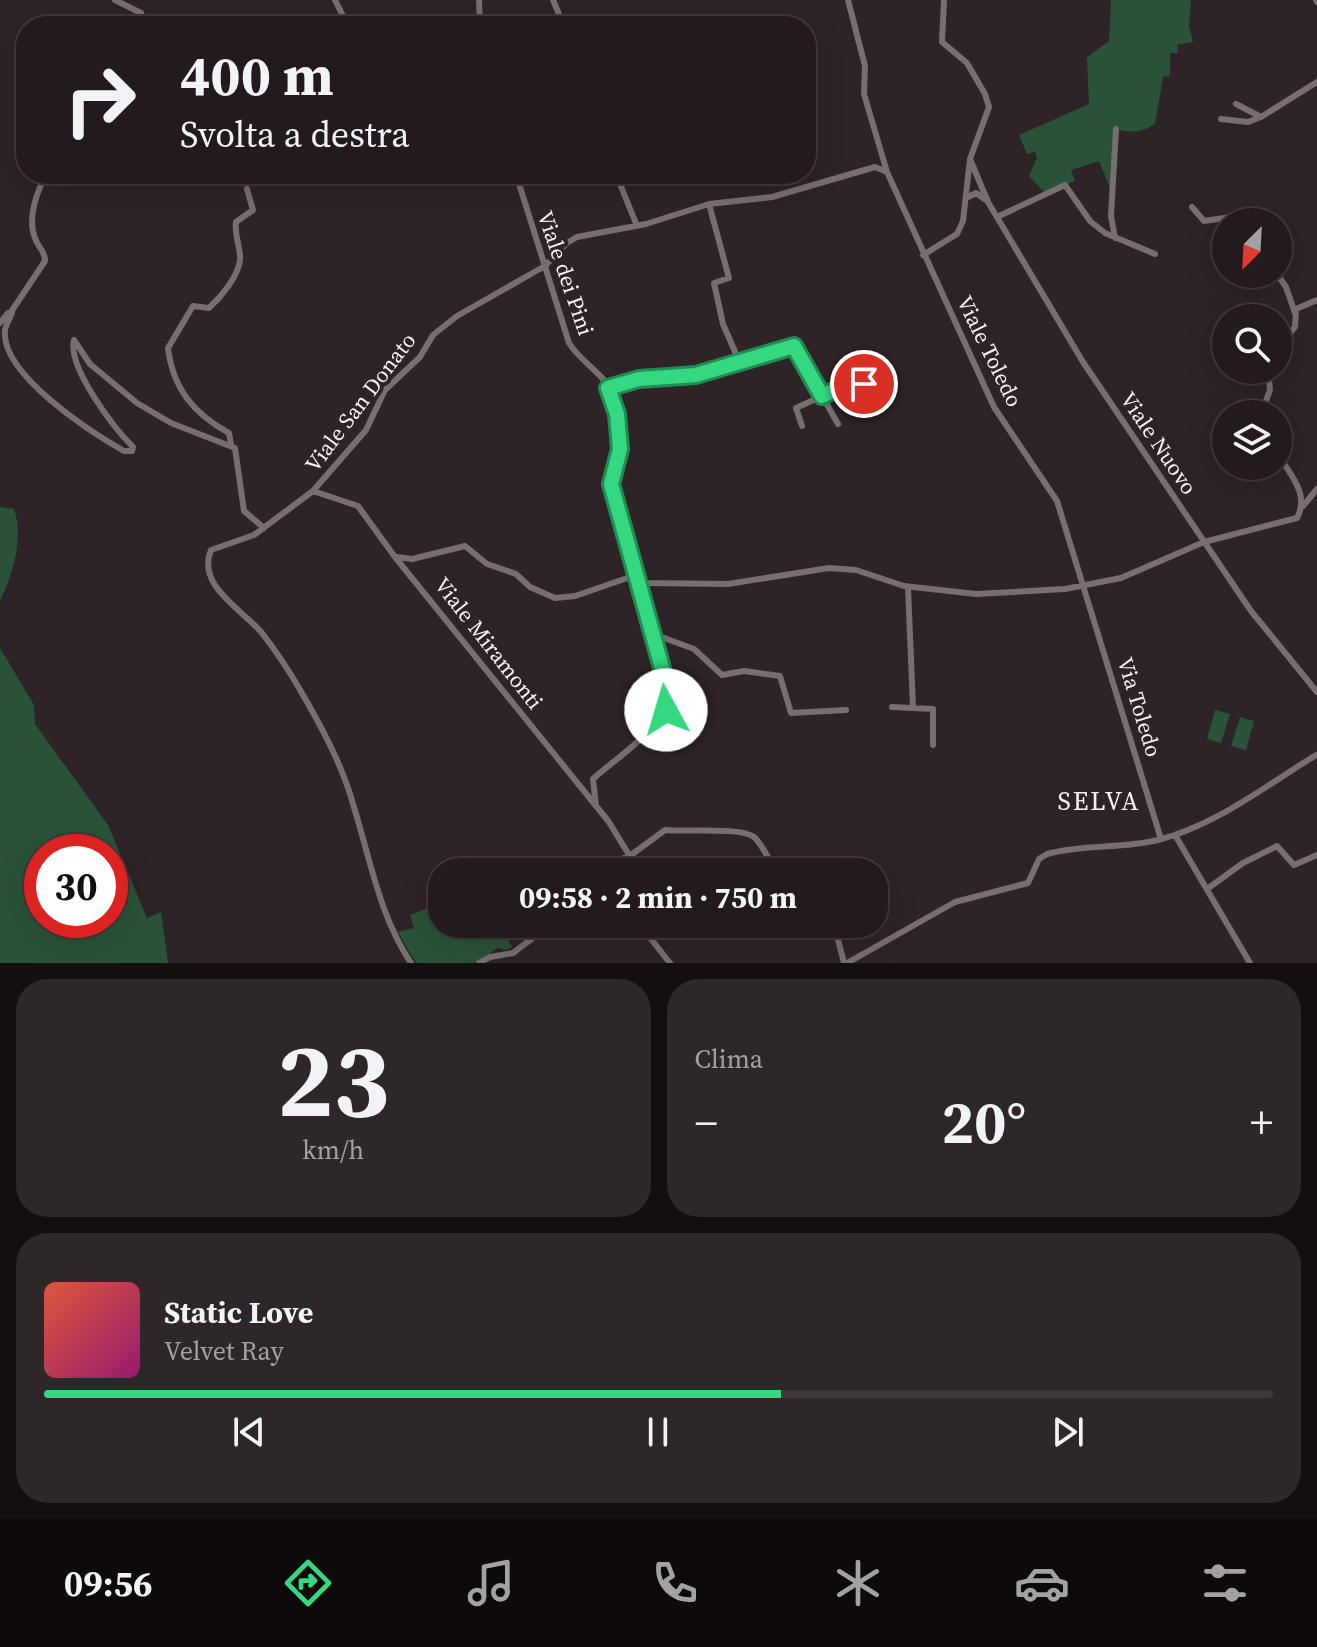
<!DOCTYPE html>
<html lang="it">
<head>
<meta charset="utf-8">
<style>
	body { margin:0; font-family:"Source Serif 4",serif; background:#2e2729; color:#f1f3f6; height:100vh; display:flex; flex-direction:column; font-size:30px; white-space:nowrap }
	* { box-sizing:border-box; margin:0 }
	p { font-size:26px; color:#a2a1a3 }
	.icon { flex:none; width:44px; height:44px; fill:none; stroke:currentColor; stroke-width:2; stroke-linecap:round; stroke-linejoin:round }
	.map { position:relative; height:963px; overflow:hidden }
	.panel { display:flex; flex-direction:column; gap:16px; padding:16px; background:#130e0f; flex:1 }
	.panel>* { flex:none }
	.guide { position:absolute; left:16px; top:16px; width:800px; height:168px; border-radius:32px; box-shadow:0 8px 32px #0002,0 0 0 2px #3f383b; background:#221a1c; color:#f1f3f6; overflow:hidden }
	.needle { width:52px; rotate:204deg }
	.controls { position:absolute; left:1212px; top:208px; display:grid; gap:16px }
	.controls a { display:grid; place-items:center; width:80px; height:80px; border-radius:50%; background:#221a1c; box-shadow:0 8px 32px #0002,0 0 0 2px #3f383b; font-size:40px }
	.speed { position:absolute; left:24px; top:834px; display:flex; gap:16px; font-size:40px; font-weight:700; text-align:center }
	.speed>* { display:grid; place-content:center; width:104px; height:104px; border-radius:50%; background:#221a1c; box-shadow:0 8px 32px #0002,0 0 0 2px #3f383b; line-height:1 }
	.speed .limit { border:12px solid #d22; background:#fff; color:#111 }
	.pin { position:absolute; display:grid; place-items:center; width:68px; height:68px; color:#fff; margin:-34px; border:4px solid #fff; border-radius:50%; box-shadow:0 2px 8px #0007 }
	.me { position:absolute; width:88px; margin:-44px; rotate:354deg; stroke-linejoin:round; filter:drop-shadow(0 0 6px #0008) }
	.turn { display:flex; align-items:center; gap:28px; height:168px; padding:0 32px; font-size:36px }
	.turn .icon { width:104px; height:104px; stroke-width:2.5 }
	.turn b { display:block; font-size:56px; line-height:68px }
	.big { font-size:60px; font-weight:700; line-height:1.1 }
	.panel .card { flex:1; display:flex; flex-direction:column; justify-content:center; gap:12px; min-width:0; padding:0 28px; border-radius:32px; background:#2e2729 }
	.panel .dial { align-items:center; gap:0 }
	.dial b { font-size:104px; line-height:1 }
	.song { display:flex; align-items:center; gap:24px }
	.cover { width:96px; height:96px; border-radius:12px; background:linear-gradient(135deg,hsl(10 70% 55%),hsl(320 70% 35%)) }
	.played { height:8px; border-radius:4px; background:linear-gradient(90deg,#33d881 60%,#3f383b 60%) }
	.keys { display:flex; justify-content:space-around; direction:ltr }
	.heat { display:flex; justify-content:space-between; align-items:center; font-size:44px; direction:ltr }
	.panel .tiles { flex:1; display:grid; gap:16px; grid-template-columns:1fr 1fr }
	.card:last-child { grid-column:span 2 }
	.trip { position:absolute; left:428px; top:858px; width:460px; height:80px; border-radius:32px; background:#221a1c; box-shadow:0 8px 32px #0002,0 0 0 2px #3f383b; font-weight:700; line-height:80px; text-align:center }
	.tab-bar { display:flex; height:128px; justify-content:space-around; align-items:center; background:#0e0a0b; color:#a2a1a3 }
	.tab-bar .icon { width:56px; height:56px }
	.tab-bar .active { color:#33d881 }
	.tab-bar b { font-size:36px; color:#f1f3f6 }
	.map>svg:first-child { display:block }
</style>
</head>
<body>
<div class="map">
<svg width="1317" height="963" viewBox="0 0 1317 963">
	<rect width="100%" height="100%" fill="#2e2326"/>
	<!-- green -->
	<path fill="#2a5239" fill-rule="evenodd" d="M1111,0H1191L1189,26L1193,42L1177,45L1178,53H1170V76L1163,77L1155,124C1141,133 1132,133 1115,129L1110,188L1099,161L1071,170L1075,181L1044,192L1029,176L1037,158L1035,152L1027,154L1019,135L1089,104L1087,57L1109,41Z
		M0,507L14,509C24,537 13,574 0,601Z
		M0,648L34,705L35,724L108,825L147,918L161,912L168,963H0ZM110,852V920H42V852Z
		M1215,710L1230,714L1221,743L1207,739Z
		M1240,717L1254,721L1246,750L1231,746Z
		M442,895V924H499L512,947L505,950L498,948L474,963H416L398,932L414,928L410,915L439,904Z"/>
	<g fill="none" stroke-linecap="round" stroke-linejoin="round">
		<!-- minor -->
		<path stroke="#756f70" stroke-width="6" d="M115,0L141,13L147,26
			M335,0L348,26
			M479,0L480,26
			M553,0L564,26
			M848,0L865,66L864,94L887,172L994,407L1057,501L1161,839
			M1316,0L1317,2
			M1236,104L1261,117L1317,82
			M1221,119L1248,122L1261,117
			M970,159L988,202L1083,362L1251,611L1317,692
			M516,174L569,343C579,359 592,366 604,380C626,406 622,455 611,484L669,697C662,730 617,757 593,779L596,806
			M616,174L637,226
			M966,198L976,193L986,200
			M709,204L729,278L714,283L723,324L739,361
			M1192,207L1204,221L1258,213L1266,215L1270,222
			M997,217L1065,185L1090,221L1105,233L1155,254
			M1115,238L1111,216L1116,129
			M923,255L957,234L963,221L970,159L989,107L985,94L967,63L942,42L944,0
			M1277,274L1286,287L1295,313
			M11,312L45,261C45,250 38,248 35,238C27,218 37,192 46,174
			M0,323L8,313H12C10,318 6,324 5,330C0,374 92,433 124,451H132L133,447C114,428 67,367 74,340L90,364L137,403L171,423L235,448L244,511L264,528
			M1278,347L1295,327L1296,309L1317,300
			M608,388L639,379L696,375L794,346L838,424
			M1261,414L1270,390L1268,370
			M802,426L796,408L855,381L873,385L883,380
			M231,444L229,433C194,414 173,389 168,348L193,306L209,308C221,297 238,277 240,260C241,248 234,235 236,222L253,210L247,189
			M313,491L358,506L395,557L609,822L629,855
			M1303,506L1317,489
			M397,557L412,559L465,546L487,564L516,574L530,587L555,598L575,596L636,575
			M636,575L646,583L728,584L829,568L856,570L904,586L976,594L1065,589L1121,578L1204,542L1297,518C1310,494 1290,475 1278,454
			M908,587L913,707
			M651,637L656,635L694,649L722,675L744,671L780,676L791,713L846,710
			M892,707L933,709V745
			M1175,835L1250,963
			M624,858L626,872
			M608,872L665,830C685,832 742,827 754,837C765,847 768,864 782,872
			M1207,889L1243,863L1277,846L1294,865L1317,855
			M639,924L670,963
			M834,924L844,963
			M411,963C379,915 370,858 353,804C342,764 320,724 299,688C288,669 275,650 262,633C243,610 196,586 211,550L254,535L313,491L366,430L385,390L420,357L433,335L457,316L545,266L567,243L577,237L646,224L709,204L772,197L875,167L887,172
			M479,963L490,957L513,953L551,924
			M847,963L955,902L1028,883L1039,859L1047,854C1083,844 1122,849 1158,840C1215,826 1267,785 1316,755"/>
	</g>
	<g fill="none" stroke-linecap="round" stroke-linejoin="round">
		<defs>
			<path id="route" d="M666,710L667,686L611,484L620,449L617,414L608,388L639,379L696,375L794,346L822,396L855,381L864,384"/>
		</defs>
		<!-- route casing -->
		<use href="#route" stroke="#218c54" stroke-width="20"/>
		<!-- route -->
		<use href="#route" stroke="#33d881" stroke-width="14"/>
	</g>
	<g text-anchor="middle" stroke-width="8" stroke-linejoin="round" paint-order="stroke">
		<!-- street labels -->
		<g font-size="22" fill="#f8f1f2" stroke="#2e2326">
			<text transform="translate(566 273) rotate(71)" y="8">Viale dei Pini</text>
			<text transform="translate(990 351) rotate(64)" y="8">Viale Toledo</text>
			<text transform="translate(360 402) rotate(-53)" y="8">Viale San Donato</text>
			<text transform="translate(1159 443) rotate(56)" y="8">Viale Nuovo</text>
			<text transform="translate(489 643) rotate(52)" y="8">Viale Miramonti</text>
			<text transform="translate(1140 707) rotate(73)" y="8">Via Toledo</text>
		</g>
		<!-- quarter labels -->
		<g font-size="26" letter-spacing="2" fill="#f8f1f2" stroke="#2e2326">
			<text x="1099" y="810">SELVA</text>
		</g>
	</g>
</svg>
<div class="controls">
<a><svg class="needle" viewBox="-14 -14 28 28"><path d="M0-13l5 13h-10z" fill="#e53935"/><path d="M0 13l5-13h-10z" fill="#a2a1a3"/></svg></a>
<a><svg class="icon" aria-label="search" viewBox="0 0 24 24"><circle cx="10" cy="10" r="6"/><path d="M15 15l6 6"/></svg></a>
<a><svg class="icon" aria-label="layers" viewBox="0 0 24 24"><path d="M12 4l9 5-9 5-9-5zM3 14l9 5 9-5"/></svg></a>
</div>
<div class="speed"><div class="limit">30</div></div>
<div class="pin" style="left:864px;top:384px;background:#d93025"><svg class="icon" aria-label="arrive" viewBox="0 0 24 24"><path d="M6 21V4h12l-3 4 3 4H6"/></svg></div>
<svg class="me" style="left:666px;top:710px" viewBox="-20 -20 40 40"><circle r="19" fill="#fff"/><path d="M0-13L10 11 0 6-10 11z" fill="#33d881"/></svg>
<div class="trip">09:58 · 2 min · 750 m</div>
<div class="guide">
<div class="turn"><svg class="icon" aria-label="right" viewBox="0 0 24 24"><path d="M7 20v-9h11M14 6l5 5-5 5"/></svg><div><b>400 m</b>Svolta a destra</div></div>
</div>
</div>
<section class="panel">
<div class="tiles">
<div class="card dial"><b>23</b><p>km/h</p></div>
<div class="card"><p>Clima</p>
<div class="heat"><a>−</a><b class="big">20°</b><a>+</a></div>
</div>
<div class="card">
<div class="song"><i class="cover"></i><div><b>Static Love</b><p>Velvet Ray</p></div></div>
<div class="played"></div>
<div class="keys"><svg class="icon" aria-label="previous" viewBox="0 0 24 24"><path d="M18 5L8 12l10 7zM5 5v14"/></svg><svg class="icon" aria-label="pause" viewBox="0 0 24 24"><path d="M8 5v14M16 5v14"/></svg><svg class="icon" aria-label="next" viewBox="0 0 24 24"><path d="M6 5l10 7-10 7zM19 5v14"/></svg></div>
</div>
</div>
</section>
<nav class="tab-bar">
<b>09:56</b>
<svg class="icon active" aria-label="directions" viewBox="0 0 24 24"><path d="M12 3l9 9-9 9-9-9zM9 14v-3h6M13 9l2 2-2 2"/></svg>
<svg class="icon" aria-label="music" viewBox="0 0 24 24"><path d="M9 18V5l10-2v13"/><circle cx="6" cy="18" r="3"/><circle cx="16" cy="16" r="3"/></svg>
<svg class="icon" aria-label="phone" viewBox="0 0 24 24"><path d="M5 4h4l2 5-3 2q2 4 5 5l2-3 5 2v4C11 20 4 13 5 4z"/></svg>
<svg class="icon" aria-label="climate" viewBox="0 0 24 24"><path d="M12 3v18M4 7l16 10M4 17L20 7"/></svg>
<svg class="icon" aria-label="car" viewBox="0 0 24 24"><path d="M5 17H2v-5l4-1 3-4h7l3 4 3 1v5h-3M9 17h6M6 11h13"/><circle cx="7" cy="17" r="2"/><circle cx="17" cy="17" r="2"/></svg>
<svg class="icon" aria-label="filters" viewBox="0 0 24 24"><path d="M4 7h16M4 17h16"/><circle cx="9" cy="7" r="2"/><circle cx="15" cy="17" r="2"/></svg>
</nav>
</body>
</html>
